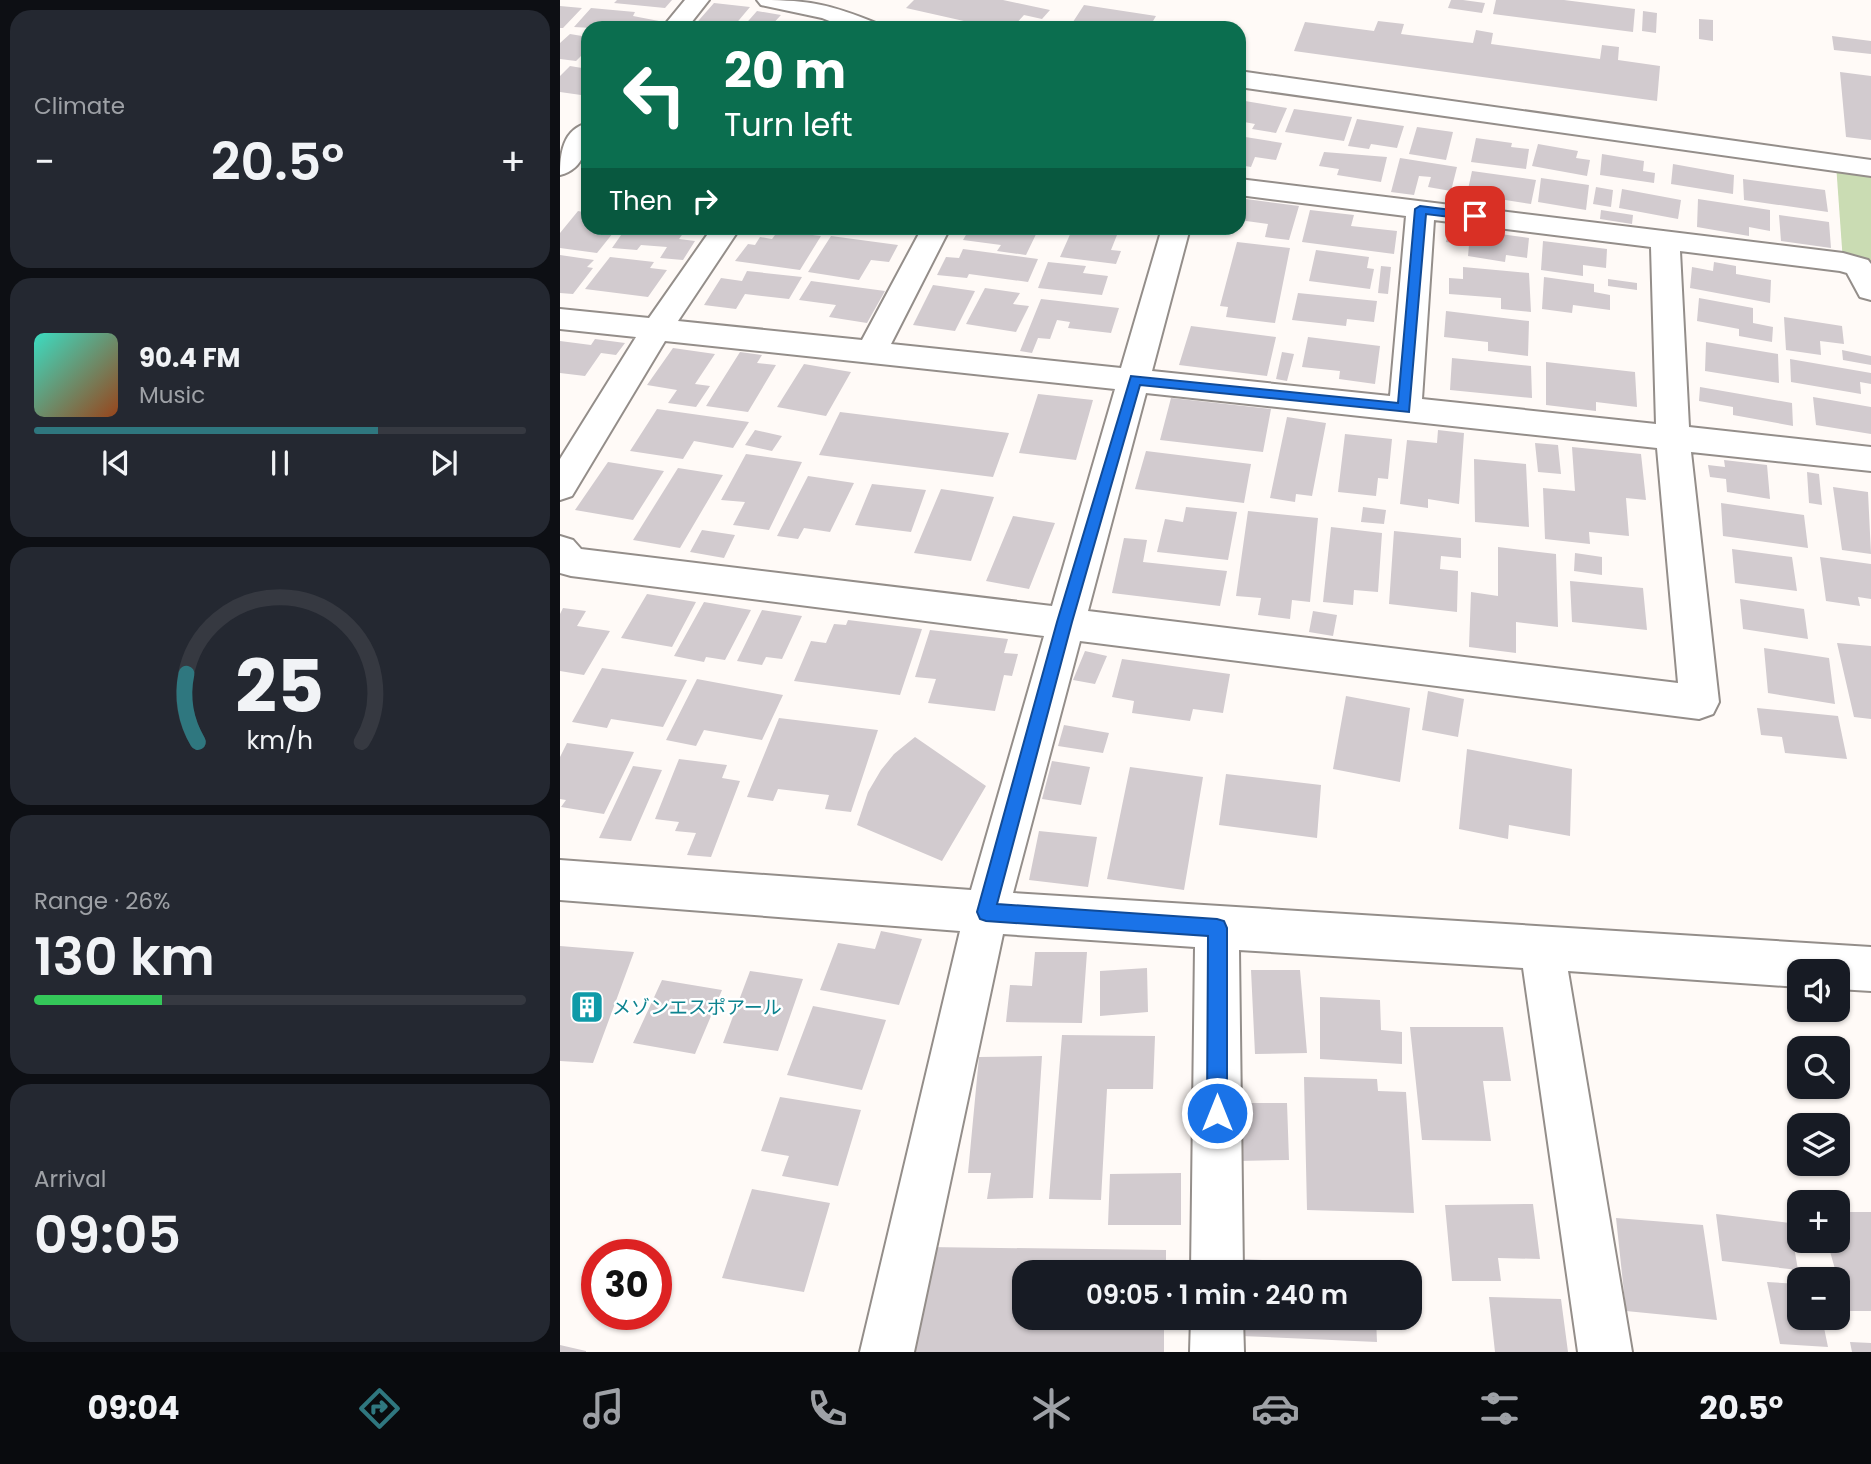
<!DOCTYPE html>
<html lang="en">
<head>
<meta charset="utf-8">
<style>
	body { margin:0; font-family:Poppins,"Noto Sans JP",sans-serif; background:#242831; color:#f1f3f6; height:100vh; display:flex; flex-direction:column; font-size:26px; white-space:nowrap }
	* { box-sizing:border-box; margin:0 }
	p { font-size:23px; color:#9ea1a6 }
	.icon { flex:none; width:38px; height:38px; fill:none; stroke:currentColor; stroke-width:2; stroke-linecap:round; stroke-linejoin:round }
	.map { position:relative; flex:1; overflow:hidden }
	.drawer { display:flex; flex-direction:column; gap:10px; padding:10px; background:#0d0f14; width:560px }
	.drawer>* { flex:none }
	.banner { position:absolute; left:21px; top:21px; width:665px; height:214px; border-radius:21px; box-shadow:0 2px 5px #0004; background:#0b6e4f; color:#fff; overflow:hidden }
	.fabs { position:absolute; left:1227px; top:959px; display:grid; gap:14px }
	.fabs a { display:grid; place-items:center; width:63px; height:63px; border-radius:14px; background:#171b24; box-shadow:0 2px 5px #0004; font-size:35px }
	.speed { position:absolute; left:21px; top:1239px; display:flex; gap:14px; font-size:35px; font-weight:700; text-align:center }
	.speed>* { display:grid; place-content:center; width:91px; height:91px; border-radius:50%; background:#171b24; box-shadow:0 2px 5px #0004; line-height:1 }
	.speed .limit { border:10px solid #d22; background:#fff; color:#111 }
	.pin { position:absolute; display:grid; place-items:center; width:60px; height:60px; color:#fff; margin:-30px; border-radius:14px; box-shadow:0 4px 10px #0006 }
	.me { position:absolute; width:77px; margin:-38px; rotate:0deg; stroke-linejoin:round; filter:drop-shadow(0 0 5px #0008) }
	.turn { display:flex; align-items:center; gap:24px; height:147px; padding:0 28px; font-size:32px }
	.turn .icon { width:91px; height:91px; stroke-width:2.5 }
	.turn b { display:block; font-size:49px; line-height:60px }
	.then { display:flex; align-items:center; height:66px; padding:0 28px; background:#0003; gap:14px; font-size:26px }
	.big { font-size:52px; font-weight:600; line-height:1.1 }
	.drawer .widget { flex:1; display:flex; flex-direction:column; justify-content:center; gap:10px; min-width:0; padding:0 24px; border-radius:21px; background:#242831 }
	.drawer .dial { align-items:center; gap:0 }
	.dial svg { height:182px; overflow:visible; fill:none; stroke:#363941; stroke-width:7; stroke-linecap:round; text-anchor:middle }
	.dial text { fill:#f1f3f6; stroke:none }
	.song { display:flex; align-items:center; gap:21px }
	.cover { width:84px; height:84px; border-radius:10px; background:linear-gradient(135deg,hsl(170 70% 55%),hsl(20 70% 35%)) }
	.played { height:7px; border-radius:4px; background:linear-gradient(90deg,#2f777f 70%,#363941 70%) }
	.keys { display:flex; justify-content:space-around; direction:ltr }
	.heat { display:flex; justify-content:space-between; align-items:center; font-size:38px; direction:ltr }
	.charge { height:10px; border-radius:5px; background:linear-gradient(90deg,#34c759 26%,#363941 0) }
	.trip { position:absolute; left:452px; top:1260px; width:410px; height:70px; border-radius:21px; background:#171b24; box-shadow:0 2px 5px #0004; font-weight:600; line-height:70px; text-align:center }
	.tabs { display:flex; height:112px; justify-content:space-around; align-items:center; background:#090b0e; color:#9ea1a6 }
	.tabs .icon { width:49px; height:49px }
	.tabs .selected { color:#2f777f }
	.tabs b { font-size:32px; color:#f1f3f6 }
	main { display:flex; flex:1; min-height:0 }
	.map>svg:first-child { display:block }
</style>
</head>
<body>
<main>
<section class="drawer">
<div class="widget"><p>Climate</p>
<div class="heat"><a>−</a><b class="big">20.5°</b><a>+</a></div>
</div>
<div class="widget">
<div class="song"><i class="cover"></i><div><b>90.4 FM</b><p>Music</p></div></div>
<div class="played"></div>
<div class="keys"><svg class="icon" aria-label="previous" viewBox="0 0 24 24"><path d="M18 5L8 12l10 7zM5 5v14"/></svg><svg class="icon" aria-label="pause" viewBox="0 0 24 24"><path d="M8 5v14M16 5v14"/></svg><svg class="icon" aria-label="next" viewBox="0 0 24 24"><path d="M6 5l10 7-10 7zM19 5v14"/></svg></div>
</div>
<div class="widget dial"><svg viewBox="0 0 100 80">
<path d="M14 69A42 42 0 1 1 86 69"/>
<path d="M14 69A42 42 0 0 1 9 39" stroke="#2f777f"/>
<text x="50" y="56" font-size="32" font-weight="700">25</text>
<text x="50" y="72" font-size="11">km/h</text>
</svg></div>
<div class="widget"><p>Range · 26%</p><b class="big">130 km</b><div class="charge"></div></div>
<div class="widget"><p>Arrival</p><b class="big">09:05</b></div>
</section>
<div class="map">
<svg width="1311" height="1352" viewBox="0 0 1311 1352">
	<rect width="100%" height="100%" fill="#fffaf7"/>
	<!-- green -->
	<path fill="#cadcb3" d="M1276,164L1311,168V290L1283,262Z"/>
	<!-- building -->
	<path fill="#d2cbcf" d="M57,0H112L105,8L54,3Z
		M354,0H443L490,10L482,19L464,15L452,28H435L346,8Z
		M891,0H903L925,3L922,13L888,8Z
		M936,0H1004L1075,9L1073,32L933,14Z
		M154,3L190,7L174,26L132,28Z
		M524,5L596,16L589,28H509Z
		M0,6L22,8L3,28H0Z
		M31,8L75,12L73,16L99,21L94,28H55L58,24L37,22L32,28L14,27Z
		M197,11L221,15L209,28H182Z
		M1083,11L1097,13L1096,33L1082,31Z
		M1139,19L1153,20V41L1139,39Z
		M818,21L844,24L841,34L913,43L916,30L933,33L931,44L1040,59L1042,45L1059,47L1058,60L1100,66L1097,101L734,51L745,22L814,31Z
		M10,34L28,37V57L21,56L16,61L0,59V43Z
		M1272,36L1311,41V54L1274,50Z
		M10,66L28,69V96L0,92V76Z
		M1280,72L1311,76V140L1286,137Z
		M679,100L727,108L716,133L692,129L695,124L679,121Z
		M734,109L792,117L784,141L725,132Z
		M797,119L844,126L837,148L811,144L809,149L788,146Z
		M857,127L893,132L886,160L849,154Z
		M679,136L722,143L716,160L695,157L691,167L679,165Z
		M916,138L952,143L951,147L969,149L966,169L911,162Z
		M978,144L1018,151L1016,158L1030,160L1027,176L972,166Z
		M764,152L827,157L821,182L777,175L779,169L759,166Z
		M1042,154L1084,161L1083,171L1095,173L1094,183L1040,175Z
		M840,158L897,167L891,191L868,187L871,177L859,176L854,195L831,192Z
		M1113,164L1174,175L1173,194L1111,184Z
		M912,171L976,180L971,204L907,194Z
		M981,178L1029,185L1026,210L978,202Z
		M1183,179L1265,190L1268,212L1184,200Z
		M1036,187L1053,190L1051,207L1033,204Z
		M1062,189L1121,200L1118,219L1059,208Z
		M679,198L739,206L729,240L705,237L708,224L679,220Z
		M1138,199L1210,210V231L1189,227V236L1137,227Z
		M750,210L794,215L791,226L837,231L834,254L742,242Z
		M1041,210L1073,215L1072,224L1040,219Z
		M18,211L28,213V228H57L37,253L0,248V233Z
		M1219,215L1269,222L1271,248L1221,241Z
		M889,227L969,238L967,258L946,255L945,262L908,256L909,245L886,242Z
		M66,228H127L119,239L135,241L123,260L100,258L107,247L81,245L77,250L52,248Z
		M277,228H310L307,234L275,230Z
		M410,228H479L466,255L437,251L441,245L403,240Z
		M512,230L557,235L551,250L561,251L556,264L500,257Z
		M218,231L261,236L240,270L175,261L188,244L195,245L200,237L212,239Z
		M271,236L338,245L329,262L311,260L299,280L248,272Z
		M983,241L1047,249L1046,268L1023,265V276L981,270Z
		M677,242L730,248L715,323L666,317L668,307L660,306Z
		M403,249L478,259L468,282L409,274L407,278L377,275L386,257L399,258Z
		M756,250L809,257L807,268L814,269L810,289L749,281Z
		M0,255L34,260L27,267L33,268L13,294L0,293Z
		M50,257L94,262L90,268L107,270L88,297L25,289Z
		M488,262L526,266L523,273L548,276L542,295L478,288Z
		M1154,262L1176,266V274L1211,280L1210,303L1130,288L1132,267L1153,271Z
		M821,266L831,267L828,294L818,293Z
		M903,267L969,273L971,312L941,309V298L889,294V278L903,279Z
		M187,271L242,277L229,299L185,294L176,309L144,305L161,278L182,281Z
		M984,277L1034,284V292L1050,295V310L1013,305L1012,313L982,309Z
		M1048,279L1077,283V290L1048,286Z
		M251,281L325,291L307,323L269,317L276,305L239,300Z
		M373,285L415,291L395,331L353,325Z
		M425,288L460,293L453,304L469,306L456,332L406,324Z
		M738,293L817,301L814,322L787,319L786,326L732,320Z
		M1139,298L1193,308V323L1213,327L1212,342L1179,336V329L1137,321Z
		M481,299L559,308L551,333L508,328L510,322L497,320L490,339L478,338L472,353L460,351Z
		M886,311L969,321L968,356L928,351V342L884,337Z
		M1224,317L1282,326L1284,344L1260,341L1261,355L1226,350Z
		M631,326L716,337L707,376L619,365Z
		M748,337L820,346L815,384L779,379L780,371L742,367Z
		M35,339L65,343L56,355L41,353L25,376L0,373V341L31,345Z
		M1146,342L1218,354L1219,383L1145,371Z
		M113,348L155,354L135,384L150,386L136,407L108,403L117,390L87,385Z
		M1282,350L1311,356V365L1283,360Z
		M180,352L202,355L197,363L216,365L188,412L146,406Z
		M722,352L734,354L727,381L716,379Z
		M892,358L971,366L972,398L890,390Z
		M1230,359L1311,373V384L1300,382L1301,394L1231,382Z
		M986,362L1075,372L1077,407L1036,402V411L986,405Z
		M244,364L291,372L266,416L217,407Z
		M1140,387L1232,403L1233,426L1173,415V407L1139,401Z
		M478,394L533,400L516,460L459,453Z
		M1253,397L1311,407V434L1256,425Z
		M611,398L711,409L703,452L600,440Z
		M97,409L189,422L173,448L134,441L123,459L70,451Z
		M280,412L449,433L433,477L259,455Z
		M727,417L766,423L752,496L736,494L735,502L710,498Z
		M195,430L222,436L212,451L185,445Z
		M878,430L904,433L899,504L868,499V508L840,504L847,440L877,443Z
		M785,434L832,439L828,479L818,478L816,496L778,492Z
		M975,443L998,445L1001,474L978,472Z
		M1012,447L1081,454L1086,500L1066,498L1069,536L1029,532L1030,544L985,539L983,488L1015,491Z
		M586,451L691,464L684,503L575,489Z
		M186,454L242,462L209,530L173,525L185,502L161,500Z
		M914,459L966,464L969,527L915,522Z
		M1164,460L1207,465L1210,499L1167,492L1166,479L1150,477L1148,465L1165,467Z
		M48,462L104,471L73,520L15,510Z
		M118,468L163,475L120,548L73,540Z
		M1247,472L1259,474L1262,505L1249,503Z
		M248,476L294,483L270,532L244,528L238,539L217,536Z
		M312,484L366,490L351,532L295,525Z
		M1273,487L1308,492L1311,554L1282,550Z
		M381,489L434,497L411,561L354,553Z
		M1161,503L1244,515L1248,548L1163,536Z
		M626,507L677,512L668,560L597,552L605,519L623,522Z
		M803,507L826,510L824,524L801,522Z
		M688,511L758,518L750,602L732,600L730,619L698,615L701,598L676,596Z
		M453,516L495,523L469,589L426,581Z
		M771,527L822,533L818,592L794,590L793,605L763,602Z
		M142,530L175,535L164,558L130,552Z
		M834,531L901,538V558L881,556L880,569L898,571L897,612L829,604Z
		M564,538L587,540L583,562L667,571L660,606L552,593Z
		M938,547L996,554L998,627L956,622V653L909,647L911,592L938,596Z
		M1172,549L1232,557L1237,591L1175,583Z
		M1015,553L1042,557V575L1014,571Z
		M1260,557L1311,564V599L1298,597L1300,606L1266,601Z
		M1010,581L1083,588L1087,630L1012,622Z
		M87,594L136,602L112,647L61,638Z
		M1180,599L1244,609L1248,639L1183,629Z
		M144,602L191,610L165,660L146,657L144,662L114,656Z
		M3,608L26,611L17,626L50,631L24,675L0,671V614Z
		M202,610L242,616L222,659L206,657L202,665L177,661Z
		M753,611L777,615L773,636L749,632Z
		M288,620L362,629L340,695L234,681L251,641L266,643L274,624L286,625Z
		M370,630L448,639L444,653L458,654L452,676L444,675L435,711L368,703L376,679L355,677Z
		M1277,643L1311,646V719L1294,717Z
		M1204,648L1269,658L1275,704L1208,693Z
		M525,651L547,656L535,684L513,680Z
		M562,659L670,674L663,713L633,709L630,721L572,713L574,701L552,697Z
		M42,668L127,680L103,727L51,719L47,728L12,722Z
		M137,679L223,695L202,740L144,730L136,746L106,740Z
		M868,691L904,699L898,737L862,730Z
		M786,696L850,708L840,782L773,769Z
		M1197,708L1278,716L1287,759L1225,753L1222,737L1201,735Z
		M219,718L318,730L291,812L265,809L269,795L218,789L213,801L187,797Z
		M504,725L549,733L543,753L498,746Z
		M355,737L426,786L382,861L297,825L308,792L321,770L334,754Z
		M7,743L74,752L44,814L1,807L6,800L0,799V757Z
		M907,749L1012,769L1010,836L949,825L948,839L899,829Z
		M119,759L167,765L162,778L180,781L151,857L127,855L136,833L115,831L119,822L95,819Z
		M492,761L530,767L521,805L482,799Z
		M73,766L102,770L71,841L39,838Z
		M570,767L643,777L624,890L547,879Z
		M666,774L761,785L757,838L659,825Z
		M479,831L537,837L528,887L469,880Z
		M321,931L362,939L339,1005L260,990L278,943L315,949Z
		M0,946L74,952L33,1063L0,1061Z
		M475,952H527L522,1023L446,1022L450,985L472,986Z
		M587,968L588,1012L540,1016V971Z
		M691,970H740L747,1053L695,1054Z
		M190,971L243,979L218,1051L163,1043Z
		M102,980L162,990L135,1054L73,1043Z
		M760,997L820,1000L821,1030L842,1032V1064L760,1059Z
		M253,1006L326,1020L302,1090L227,1075Z
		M850,1027H943L951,1081H923L931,1141L862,1140Z
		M502,1035L595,1036L593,1089H547L541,1200L489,1199Z
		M482,1056L473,1198L427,1199L431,1173H408L419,1057Z
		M744,1077L817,1079L818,1091L846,1092L854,1213L747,1210Z
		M220,1097L301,1110L278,1186L222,1176L229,1156L201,1151Z
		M677,1103H727L729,1160L678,1161Z
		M621,1173V1225H548L550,1174Z
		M192,1189L270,1203L244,1292L162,1278Z
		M973,1204L980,1259L938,1258L941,1281H892L885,1205Z
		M1278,1212H1311V1311H1287L1267,1241H1278Z
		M1156,1214L1230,1223L1238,1270L1162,1261Z
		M1056,1218L1143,1225L1157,1320L1066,1311Z
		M367,1247L606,1250V1272H464V1318H604V1352H353Z
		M683,1259L760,1263V1272H683Z
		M1207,1282L1239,1284V1318H1262L1268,1347L1220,1344Z
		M929,1297L1001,1299L1008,1352H935Z
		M682,1318H816L817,1342L681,1336Z
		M1290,1342L1311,1343V1352H1292Z
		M0,1345L26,1351V1352H0Z"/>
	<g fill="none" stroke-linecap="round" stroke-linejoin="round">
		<defs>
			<path id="street" d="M125,0H149L127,28H102Z
				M197,0C249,0 269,4 316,23L320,28H287L262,18L201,5Z
				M679,71L1311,160V176L679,87Z
				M28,123C28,145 25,169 0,175C0,153 3,129 28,123Z
				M679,179L1283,253L1308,260L1311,264V300L1300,297L1287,273L1280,271L1120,251L1129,427L1311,447V471L1131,452L1159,702L1153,714L1139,719L520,641L453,893L1311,947V991L1278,989V971H1239V987L1008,971L1072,1352H1018L963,968L679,950L683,1272H631L635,947L443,934L354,1352H300L400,931L0,900V860L411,890L484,636L11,576L0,573V536L13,540L21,549L492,606L555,389L105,341L12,496L0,500V459L76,337L0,329V309L89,318L152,228H180L118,321L302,340L362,228H390L331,344L561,368L602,228H630L592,371L830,396L846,216L679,195ZM874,220L1091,247L1096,424L862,399ZM586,393L1097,448L1118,683L528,611Z
				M631,1318H683L684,1352H630Z"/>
		</defs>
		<!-- street casing -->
		<use href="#street" stroke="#948e8a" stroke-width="4"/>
		<!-- street -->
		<use href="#street" fill="#fff" fill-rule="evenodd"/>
	</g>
	<!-- route -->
	<path fill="#1a73e8" stroke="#114b97" stroke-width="2" d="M860,206L915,213L921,216L915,220L866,214L849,412L580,385L512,622L437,904L657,919L664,921L667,928V1113L664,1120L657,1123L650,1120L647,1113L648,936L426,921L420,919L417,912L497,622L571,376L838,403L855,209Z"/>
	<!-- icons -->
	<defs>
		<symbol id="building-square" viewBox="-11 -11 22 22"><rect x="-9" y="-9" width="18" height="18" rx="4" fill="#0f9aa8" stroke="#fff"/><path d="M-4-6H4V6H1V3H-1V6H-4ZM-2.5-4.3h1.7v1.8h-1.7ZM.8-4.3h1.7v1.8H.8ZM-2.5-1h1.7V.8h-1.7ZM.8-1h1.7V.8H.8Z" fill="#fff"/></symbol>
	</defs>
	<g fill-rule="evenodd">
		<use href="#building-square" x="8" y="988" width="38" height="38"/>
	</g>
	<g text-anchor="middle" stroke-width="5" stroke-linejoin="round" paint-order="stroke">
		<!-- culture labels -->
		<g font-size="19" fill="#0d838f" stroke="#fff" text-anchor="start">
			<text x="52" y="1014">メゾンエスポアール</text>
		</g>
	</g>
</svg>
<div class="fabs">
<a><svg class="icon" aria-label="sound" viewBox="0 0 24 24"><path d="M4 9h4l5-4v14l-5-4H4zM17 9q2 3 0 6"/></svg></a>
<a><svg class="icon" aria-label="search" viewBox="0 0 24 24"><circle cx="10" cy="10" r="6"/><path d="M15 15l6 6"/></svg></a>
<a><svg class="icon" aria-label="layers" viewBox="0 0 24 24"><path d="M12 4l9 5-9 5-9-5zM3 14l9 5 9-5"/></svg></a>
<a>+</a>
<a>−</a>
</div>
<div class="speed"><div class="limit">30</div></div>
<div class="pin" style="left:915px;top:216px;background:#d93025"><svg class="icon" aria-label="arrive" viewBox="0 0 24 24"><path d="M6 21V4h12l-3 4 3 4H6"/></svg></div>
<svg class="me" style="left:657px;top:1113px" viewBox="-20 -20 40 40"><circle r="17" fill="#1a73e8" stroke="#fff" stroke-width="3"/><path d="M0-11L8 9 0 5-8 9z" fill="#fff"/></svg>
<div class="trip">09:05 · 1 min · 240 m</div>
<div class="banner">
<div class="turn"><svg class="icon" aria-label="left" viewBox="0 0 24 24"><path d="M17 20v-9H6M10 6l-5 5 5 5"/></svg><div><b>20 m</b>Turn left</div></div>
<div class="then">Then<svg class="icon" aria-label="right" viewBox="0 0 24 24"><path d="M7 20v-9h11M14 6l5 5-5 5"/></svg></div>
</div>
</div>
</main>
<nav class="tabs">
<b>09:04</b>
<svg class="icon selected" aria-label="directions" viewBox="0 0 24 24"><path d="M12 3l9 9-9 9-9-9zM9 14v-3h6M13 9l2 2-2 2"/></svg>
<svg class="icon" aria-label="music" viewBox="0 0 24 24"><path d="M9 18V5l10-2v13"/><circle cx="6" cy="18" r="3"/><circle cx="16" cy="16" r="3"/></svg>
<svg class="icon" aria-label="phone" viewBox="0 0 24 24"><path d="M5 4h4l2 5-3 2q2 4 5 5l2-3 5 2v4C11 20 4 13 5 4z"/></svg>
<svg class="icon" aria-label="climate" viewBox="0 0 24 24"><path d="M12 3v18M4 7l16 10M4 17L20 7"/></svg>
<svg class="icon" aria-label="car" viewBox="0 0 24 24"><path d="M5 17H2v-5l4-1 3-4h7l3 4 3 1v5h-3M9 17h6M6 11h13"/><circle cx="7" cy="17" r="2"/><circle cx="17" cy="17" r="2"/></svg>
<svg class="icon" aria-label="filters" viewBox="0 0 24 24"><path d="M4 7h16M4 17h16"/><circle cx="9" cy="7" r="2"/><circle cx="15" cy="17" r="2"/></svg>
<b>20.5°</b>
</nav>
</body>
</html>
